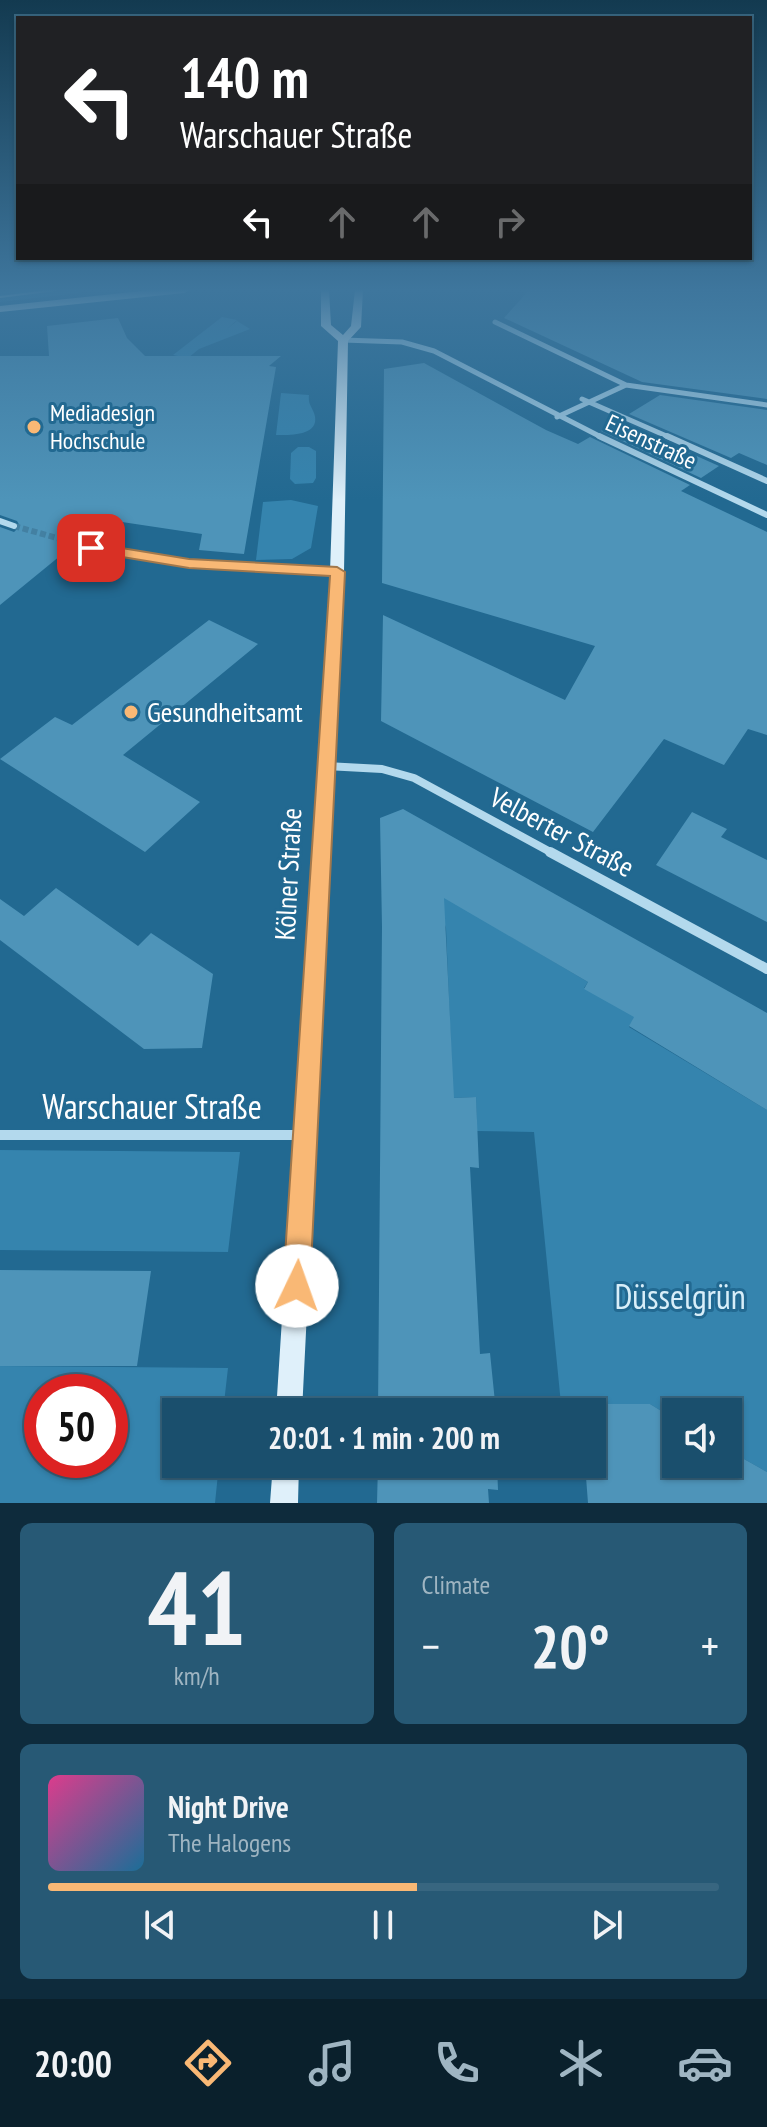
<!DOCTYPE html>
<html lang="en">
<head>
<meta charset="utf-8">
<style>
	body { margin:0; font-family:"PT Sans Narrow",sans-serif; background:#275975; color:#f1f3f6; height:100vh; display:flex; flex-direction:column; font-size:30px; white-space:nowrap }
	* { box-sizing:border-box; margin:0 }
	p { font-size:26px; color:#9fb5c2 }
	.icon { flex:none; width:44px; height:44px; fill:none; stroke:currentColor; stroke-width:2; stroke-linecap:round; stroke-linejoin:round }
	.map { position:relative; height:1503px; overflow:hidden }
	.drawer { display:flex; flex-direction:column; gap:20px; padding:20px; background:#0e2b3c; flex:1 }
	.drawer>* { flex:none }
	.top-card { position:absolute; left:16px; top:16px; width:736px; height:244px; border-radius:0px; box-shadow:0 2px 6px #0004,0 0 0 2px #386680; background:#202124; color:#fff; overflow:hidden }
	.fabs { position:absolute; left:662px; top:1398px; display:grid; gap:16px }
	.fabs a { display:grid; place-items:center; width:80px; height:80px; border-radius:0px; background:#1a4f6d; box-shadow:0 2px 6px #0004,0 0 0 2px #386680; font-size:40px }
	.speed { position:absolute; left:24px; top:1374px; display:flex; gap:16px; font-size:40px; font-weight:700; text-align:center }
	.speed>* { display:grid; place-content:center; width:104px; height:104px; border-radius:50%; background:#1a4f6d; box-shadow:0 2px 6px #0004,0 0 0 2px #386680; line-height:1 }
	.speed .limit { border:12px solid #d22; background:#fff; color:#111 }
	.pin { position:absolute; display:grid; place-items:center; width:68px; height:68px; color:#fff; margin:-34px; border-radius:16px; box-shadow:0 4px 12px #0006 }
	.me { position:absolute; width:88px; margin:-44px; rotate:3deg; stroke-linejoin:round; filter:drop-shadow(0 0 6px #0008) }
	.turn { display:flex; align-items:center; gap:28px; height:168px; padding:0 32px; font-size:36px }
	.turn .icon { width:104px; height:104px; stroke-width:2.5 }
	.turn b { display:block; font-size:56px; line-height:68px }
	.lanes { display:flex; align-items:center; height:76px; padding:0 32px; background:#0003; justify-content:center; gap:40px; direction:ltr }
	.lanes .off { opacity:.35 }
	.big { font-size:60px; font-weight:700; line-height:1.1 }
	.drawer .widget { flex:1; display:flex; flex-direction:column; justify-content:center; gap:12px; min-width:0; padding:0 28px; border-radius:12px; background:#275975 }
	.drawer .dial { align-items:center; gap:0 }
	.dial b { font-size:104px; line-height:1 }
	.song { display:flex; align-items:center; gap:24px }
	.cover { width:96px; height:96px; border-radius:12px; background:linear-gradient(135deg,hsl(330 70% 55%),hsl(200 70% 35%)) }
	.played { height:8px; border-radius:4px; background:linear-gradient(90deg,#f9b875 55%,#386680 55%) }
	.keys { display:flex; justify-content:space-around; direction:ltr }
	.heat { display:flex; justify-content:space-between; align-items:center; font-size:44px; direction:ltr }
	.drawer .tiles { flex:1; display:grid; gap:20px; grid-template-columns:1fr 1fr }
	.widget:last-child { grid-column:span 2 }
	.trip { position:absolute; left:162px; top:1398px; width:444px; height:80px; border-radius:0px; background:#1a4f6d; box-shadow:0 2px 6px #0004,0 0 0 2px #386680; font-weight:700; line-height:80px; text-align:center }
	.tab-bar { display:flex; height:128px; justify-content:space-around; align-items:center; background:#0a202c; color:#9fb5c2 }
	.tab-bar .icon { width:56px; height:56px }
	.tab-bar .on { color:#f9b875 }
	.tab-bar b { font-size:36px; color:#f1f3f6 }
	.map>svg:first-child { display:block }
</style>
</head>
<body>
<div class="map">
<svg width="767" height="1503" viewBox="0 0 767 1503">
	<rect width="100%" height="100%" fill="#226991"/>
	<!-- green -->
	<path fill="#3584ae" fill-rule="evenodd" d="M78,290L79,293L0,302V291Z
		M222,317L237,320L227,329L237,321L250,329L199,349L188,358L173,355Z
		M281,393L309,395C308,404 311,405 314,413C322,436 290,435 276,435Z
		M298,447H309L316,451V478L313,483L295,484L290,479L291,453Z
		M291,500L318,506L311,548L292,559L256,560L263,502Z
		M457,888L490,924L588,982L584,988L637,1012L629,1027L767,1110V1472L728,1450V1412H676V1420L650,1404H561L534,1132L477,1131L476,1097L453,1098L446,928L436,897Z
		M0,1150L240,1152L228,1252L0,1250Z
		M0,1366L228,1368L223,1412H176V1464H219L215,1503H0ZM42,1392H110V1460H42Z"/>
	<!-- building -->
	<path fill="#4e94b9" d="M529,290H767V399L642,382L504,318Z
		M118,318L127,338L145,356H281L269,366L276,367L244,554L199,550L202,534L102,519L81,538L71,539V547L0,605V527L14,532L20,526L17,521L0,515V356H49L47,326Z
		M424,363L546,430L578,444L590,437L690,485L681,491L767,532V735L748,729L724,765L664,739L593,832L381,721L383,615L565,700L595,646L382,583L384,369Z
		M660,395L767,410V465L739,453L731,458L629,414Z
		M618,421L663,441L719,466L701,478L601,431Z
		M209,620L258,644L123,755L200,802L145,852L0,759L55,717L72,725Z
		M403,809L767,1013V1110L629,1026L634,1017L584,989L588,982L444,898L454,1098L476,1097L479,1168L470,1167L480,1354L490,1353L496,1412H378L382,927L380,818Z
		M692,812L727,829L721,837L767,860V922L656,865Z
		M56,888L138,946L151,933L213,974L202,1048L144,1049L0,940V899L24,916Z
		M0,1270L151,1271L137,1366H0Z
		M580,1404H650L676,1420V1464H728V1450L767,1472V1503H588L585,1464H592V1412H580Z
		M378,1464H497L498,1490L488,1489L489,1503H377Z"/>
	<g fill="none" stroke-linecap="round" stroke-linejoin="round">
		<!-- street-tunnel -->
		<path stroke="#4380a2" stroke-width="6" stroke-dasharray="6 3" stroke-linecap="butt" d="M14,526L75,543"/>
		<!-- street-far3 -->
		<path stroke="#b3d9ed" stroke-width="5" d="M495,322L626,385L767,405
			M343,340L402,342L434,351L603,438
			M582,399L671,438
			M557,417L626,385"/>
		<!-- street-far2 -->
		<path stroke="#b3d9ed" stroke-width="6" d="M599,436L767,515
			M667,436L767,481
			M0,521L14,526
			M75,543L172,561L337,572"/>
		<!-- street-far1 -->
		<path stroke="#b3d9ed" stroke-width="8" d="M326,766L382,769L414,778L554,854"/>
		<!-- street -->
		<path stroke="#b3d9ed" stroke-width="10" d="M550,852L767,969
			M0,1135H303"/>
		<!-- secondary -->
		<path fill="#dff0fa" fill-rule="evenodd" d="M321,290H329L331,325L343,335L351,326L355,290H363L361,327L348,341L344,572L302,1412H276L330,572L338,341L321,326Z
			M273,1464H299L298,1503H270Z"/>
		<!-- primary -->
		<path fill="#f9fcff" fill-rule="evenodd" d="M151,290H190L184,293L0,312V306Z"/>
		<!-- tram -->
		<path stroke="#fff" stroke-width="2" d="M0,297L56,290"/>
	</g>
	<!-- sky -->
	<linearGradient id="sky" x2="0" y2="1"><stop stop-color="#133a50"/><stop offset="0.58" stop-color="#3e769d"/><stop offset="1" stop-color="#3e769d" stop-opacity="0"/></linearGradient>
	<rect width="767" height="500" fill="url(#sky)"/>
	<!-- route -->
	<path fill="#f9b875" stroke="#a2784c" stroke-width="2" d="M91,543L189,559L337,567L345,572L310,1286L306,1296L297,1300L287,1296L283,1286L330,576L189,568L86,551L84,548Z"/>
	<!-- markers -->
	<g fill="#f9b875" stroke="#226991" stroke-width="3">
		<circle cx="34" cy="427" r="8"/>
		<circle cx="131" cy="712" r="8"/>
	</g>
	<g text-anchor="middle" stroke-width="6" stroke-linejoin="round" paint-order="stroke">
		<!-- far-poi labels -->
		<g font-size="24" fill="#fff" stroke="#226991" text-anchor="start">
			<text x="50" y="421">Mediadesign<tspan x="50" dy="28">Hochschule</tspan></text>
		</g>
		<!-- far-street labels -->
		<g font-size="24" fill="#fff" stroke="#226991">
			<text transform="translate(651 442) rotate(25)" y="8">Eisenstraße</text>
		</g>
		<!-- poi labels -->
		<g font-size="28" fill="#fff" stroke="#226991" text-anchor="start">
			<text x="147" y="722">Gesundheitsamt</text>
		</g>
		<!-- street labels -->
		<g font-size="28" fill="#fff" stroke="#226991">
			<text transform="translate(562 832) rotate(28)" y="10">Velberter Straße</text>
			<text transform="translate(288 874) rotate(-87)" y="10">Kölner Straße</text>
		</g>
		<!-- near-street labels -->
		<g font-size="34" fill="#fff" stroke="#226991">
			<text x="152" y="1119">Warschauer Straße</text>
		</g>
		<!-- near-park labels -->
		<g font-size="34" fill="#d8eef9" stroke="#226991">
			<text x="680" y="1309">Düsselgrün</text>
		</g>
	</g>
</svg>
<div class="fabs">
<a><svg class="icon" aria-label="sound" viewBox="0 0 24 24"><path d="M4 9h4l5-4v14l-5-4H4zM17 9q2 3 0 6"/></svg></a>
</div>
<div class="speed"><div class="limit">50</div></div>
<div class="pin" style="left:91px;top:548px;background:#d93025"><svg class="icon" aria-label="arrive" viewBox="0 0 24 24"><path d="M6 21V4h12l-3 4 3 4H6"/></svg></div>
<svg class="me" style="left:297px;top:1286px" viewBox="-20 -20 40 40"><circle r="19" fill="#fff"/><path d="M0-13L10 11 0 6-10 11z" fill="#f9b875"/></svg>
<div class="trip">20:01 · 1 min · 200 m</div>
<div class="top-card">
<div class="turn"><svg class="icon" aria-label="left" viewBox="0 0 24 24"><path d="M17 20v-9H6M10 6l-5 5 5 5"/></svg><div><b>140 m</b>Warschauer Straße</div></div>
<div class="lanes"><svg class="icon" aria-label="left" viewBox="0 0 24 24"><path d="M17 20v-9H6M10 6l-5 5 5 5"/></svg><svg class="icon off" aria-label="ahead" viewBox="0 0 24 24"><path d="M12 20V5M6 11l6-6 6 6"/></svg><svg class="icon off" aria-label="ahead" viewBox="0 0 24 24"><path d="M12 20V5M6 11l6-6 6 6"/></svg><svg class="icon off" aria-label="right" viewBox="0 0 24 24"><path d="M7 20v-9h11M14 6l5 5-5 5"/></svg></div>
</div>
</div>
<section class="drawer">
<div class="tiles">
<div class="widget dial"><b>41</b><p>km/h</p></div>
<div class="widget"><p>Climate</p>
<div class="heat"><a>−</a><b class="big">20°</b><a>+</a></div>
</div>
<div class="widget">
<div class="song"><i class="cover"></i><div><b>Night Drive</b><p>The Halogens</p></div></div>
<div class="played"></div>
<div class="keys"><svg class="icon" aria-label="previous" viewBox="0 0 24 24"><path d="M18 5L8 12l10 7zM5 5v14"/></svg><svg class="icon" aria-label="pause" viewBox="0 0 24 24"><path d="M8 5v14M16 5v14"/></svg><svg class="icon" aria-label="next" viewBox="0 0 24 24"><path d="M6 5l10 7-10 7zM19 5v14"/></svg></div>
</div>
</div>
</section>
<nav class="tab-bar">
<b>20:00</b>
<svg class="icon on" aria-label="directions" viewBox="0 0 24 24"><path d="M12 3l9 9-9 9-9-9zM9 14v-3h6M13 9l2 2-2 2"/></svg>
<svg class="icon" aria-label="music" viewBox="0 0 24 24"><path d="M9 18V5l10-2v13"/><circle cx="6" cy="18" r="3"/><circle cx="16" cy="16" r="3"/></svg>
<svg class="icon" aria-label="phone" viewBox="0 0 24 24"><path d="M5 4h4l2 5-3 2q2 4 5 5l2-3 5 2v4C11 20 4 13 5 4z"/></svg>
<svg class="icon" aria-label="climate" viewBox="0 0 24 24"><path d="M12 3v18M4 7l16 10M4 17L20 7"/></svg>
<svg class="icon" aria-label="car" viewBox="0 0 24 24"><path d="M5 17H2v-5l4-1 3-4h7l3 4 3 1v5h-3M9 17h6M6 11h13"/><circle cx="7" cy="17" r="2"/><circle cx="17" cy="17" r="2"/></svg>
</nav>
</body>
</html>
